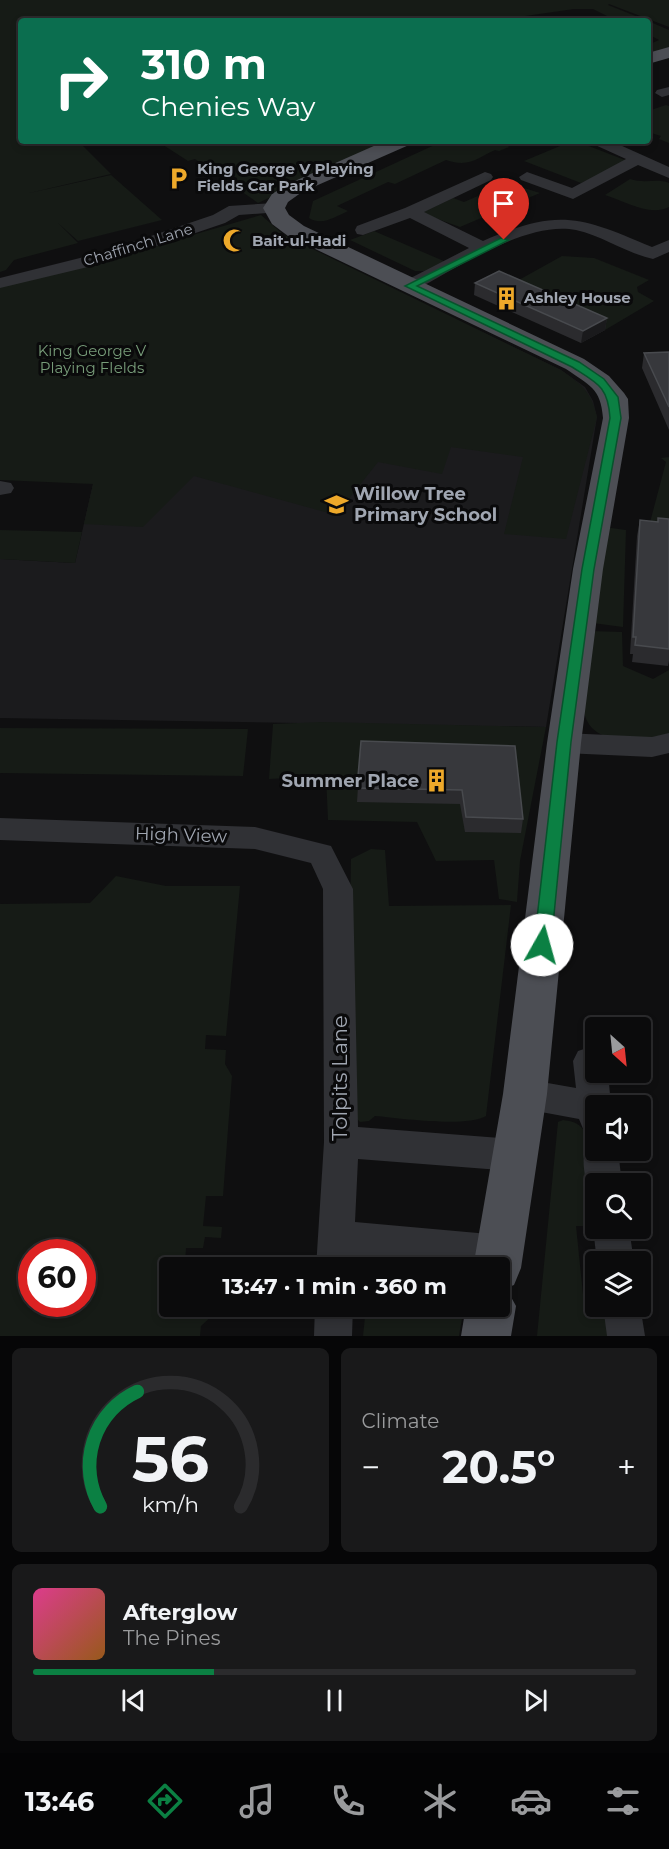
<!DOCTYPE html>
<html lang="en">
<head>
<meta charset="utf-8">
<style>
	body { margin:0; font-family:Montserrat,sans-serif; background:#19191a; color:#f1f3f6; height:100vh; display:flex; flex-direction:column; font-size:22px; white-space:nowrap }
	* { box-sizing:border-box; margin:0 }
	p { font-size:20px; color:#9a9b9d }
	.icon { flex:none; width:33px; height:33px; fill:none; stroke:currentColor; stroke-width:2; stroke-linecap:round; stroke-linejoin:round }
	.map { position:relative; height:1336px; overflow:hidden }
	.drawer { display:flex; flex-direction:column; gap:12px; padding:12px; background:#060607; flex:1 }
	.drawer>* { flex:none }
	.banner { position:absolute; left:18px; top:18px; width:633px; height:126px; border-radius:6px; box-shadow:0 3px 9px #0003,0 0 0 2px #2b2b2d; background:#0b6e4f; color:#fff; overflow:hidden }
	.needle { width:39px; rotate:153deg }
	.controls { position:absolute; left:585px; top:1017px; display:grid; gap:12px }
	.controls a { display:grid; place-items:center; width:66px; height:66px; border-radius:6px; background:#0b0b0c; box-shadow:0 3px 9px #0003,0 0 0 2px #2b2b2d; font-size:30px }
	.speed { position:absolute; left:18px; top:1239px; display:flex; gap:12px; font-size:30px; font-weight:700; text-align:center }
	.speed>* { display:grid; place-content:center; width:78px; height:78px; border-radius:50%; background:#0b0b0c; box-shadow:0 3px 9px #0003,0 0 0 2px #2b2b2d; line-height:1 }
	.speed .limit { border:9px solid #d22; background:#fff; color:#111 }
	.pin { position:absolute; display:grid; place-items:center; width:51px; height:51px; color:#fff; margin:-62px -26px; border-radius:50% 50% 50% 0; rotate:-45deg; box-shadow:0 0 6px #0007 }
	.pin .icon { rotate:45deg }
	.me { position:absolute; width:66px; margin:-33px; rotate:7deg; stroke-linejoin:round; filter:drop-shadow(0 0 4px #0008) }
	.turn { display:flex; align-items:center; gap:21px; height:126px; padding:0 24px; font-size:27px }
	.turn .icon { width:78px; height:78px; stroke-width:2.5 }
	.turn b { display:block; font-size:42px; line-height:51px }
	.big { font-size:45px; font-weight:700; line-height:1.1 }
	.drawer .widget { flex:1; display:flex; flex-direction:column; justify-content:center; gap:9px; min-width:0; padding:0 21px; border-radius:9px; background:#19191a }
	.drawer .dial { align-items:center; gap:0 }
	.dial svg { height:156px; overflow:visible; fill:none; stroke:#2b2b2d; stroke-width:7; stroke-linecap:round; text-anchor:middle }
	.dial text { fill:#f1f3f6; stroke:none }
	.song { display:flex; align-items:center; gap:18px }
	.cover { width:72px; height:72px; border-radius:9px; background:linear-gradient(135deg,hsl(330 70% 55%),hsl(30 70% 35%)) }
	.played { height:6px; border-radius:3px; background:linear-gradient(90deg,#0b8043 30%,#2b2b2d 30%) }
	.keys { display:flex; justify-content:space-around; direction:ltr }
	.heat { display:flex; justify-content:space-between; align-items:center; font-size:33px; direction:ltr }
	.drawer .tiles { flex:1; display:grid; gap:12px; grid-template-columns:1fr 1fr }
	.widget:last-child { grid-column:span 2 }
	.trip { position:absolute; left:159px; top:1257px; width:351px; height:60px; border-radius:6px; background:#0b0b0c; box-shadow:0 3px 9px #0003,0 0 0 2px #2b2b2d; font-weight:700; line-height:60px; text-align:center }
	.tabs { display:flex; height:96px; justify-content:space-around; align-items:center; background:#040405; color:#9a9b9d }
	.tabs .icon { width:42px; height:42px }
	.tabs .on { color:#0b8043 }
	.tabs b { font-size:27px; color:#f1f3f6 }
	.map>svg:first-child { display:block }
</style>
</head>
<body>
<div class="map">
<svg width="669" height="1336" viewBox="0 0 669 1336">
	<rect width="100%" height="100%" fill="#0f0f10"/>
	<!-- built -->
	<path fill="#1b1b1d" d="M329,258L561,370L585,387L593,401L597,417L546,727L0,718V559L75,563L93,484Z"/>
	<!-- green -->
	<path fill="#161b16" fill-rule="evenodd" d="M0,0H669V27L609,4L608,5L648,21H617L593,9H574L490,21H21V141H88L80,143L111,174L25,194L111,175L162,220L78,241L58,223L78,243L14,260L6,270L0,272Z
		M648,21L669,30V48L648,55V45L659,40L648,34Z
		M666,105L669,106V143L659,139L661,136L648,132V111Z
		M157,141H391L258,203L195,159L188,161Z
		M443,141H504L509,147L499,151L495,150C477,158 469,168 446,160L395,184L388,182L337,206L348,211C335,217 322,226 309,218L313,201Z
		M572,141H576L630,162L581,183L524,161Z
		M630,179C645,184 657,178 669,183V207C650,217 624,201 605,195Z
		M508,183L540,193L460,227L421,213L453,198L464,202Z
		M261,215L284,235L561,370C582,385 591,391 597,417L566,539L504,534L523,457L451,447L442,474L378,462L336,515L194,476L143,527L84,524L93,484L0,480V287L97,263Z
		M374,231L446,262L425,271H415L350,240Z
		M562,256L594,258L649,280L637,287L638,292L654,301L605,330L506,287Z
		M669,457V528L649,526L666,462L661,458Z
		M604,527L626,530L623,627L593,623Z
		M0,530L82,532L75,563L0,559Z
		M590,631L622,632L623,666L653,679L669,670V734C644,739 596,749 585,716C581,706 589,646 590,631Z
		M321,722L546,727L520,861L517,902L499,899L494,860L436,861L417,822L328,820L326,776L269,779L273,724Z
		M0,728L248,729L243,776L0,773Z
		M371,849L385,850L389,906L511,905L486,1116C465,1128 400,1118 375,1116L369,1121L360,1122L347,1108L351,859Z
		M116,876L166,886H240L226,1036L206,1035L205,1049L226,1050L225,1064L232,1076L223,1196H206L203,1226L222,1227L221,1238L205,1237L203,1248H186L185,1265L218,1266V1267L170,1268V1306L215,1307L214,1314L201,1326L200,1336H0V904L90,903ZM32,1252H82V1304H32Z
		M563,1120C570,1121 576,1122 581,1127C596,1140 596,1206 595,1226H576L584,1304L613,1307L617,1336H537L558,1122Z
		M366,1307V1306L464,1307L459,1336H363Z"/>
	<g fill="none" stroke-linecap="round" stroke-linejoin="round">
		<!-- minor -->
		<path fill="#303135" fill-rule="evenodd" d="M669,87V95L662,97L655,93L657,90Z
			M590,141H611L669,167V178L638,165L573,199L521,180L519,177L527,172L572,188L626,159L593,144Z
			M485,172L491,174L493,177L491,180L424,212L483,241C558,208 579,216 652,247L669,240V252L653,259C626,253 603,236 576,230C527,220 458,268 415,290H403L400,286L403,282L469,248L410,218L363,235L357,234L355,230L357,226L405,208Z
			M274,203L282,208L280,212L239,215L225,223L154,247L92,266L0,288V278L80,258L142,239L213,215L229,206Z
			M0,481L11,483L14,488L11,493L0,495Z
			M564,733L652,737L669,733V753L652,757L564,753L554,750L551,743L554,736Z
			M0,818L255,827L331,846L353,889L358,1127L514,1139L526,1144L532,1155L526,1166L514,1171L358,1159L355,1222L500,1235L513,1240L518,1253L513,1266L500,1271V1268H463L354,1257V1268H316L324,1142L323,889L311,863L255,849L0,840Z
			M590,1047L596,1049V1072H608L611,1106H596V1135L584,1131L579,1119L525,1109L513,1105L508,1094L513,1083L525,1079L576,1088L573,1061L578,1051Z
			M596,1136V1150H618L622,1184H596V1197L591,1196C584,1178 580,1156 588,1139Z
			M596,1222V1228H629L634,1262H597L593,1228Z
			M640,1305L645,1336H607L603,1306Z
			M315,1306H353L352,1336H314Z"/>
		<!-- primary -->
		<path fill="#4c4e54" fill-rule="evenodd" d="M669,47V58L648,64V53Z
			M385,141H412L409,145L302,192L288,202L285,208L289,215L304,226L584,359L609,376L624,393L628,399L629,418L603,569L581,743L547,1094L521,1268L514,1285L506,1288L516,1306L511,1336H461L466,1306H500V1268H473L503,1094L547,743L573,569L603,418C601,388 589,385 566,369L288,236L272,224L263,208L272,194L288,184Z"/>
	</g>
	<!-- wall -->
	<path fill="#2b2b2e" d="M475,283L607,318L605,330L581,343L474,295Z
		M669,352V430L642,368L644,353Z
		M669,519V661L668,666L632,662L633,654H630L637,536L640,520L657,522Z
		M361,741L523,819L521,833L465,832L460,804L357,802Z"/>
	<!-- shaded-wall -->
	<path fill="#1a1a1c" d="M607,318L605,330L581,343L583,331Z"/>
	<!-- building -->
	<path fill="#37383c" stroke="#484a4e" stroke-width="1.5" d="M499,271L607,318L583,331L475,283Z
		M669,352V407L644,353Z
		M658,518L669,519V649L635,645L636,637H633L640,520L658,522Z
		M361,741L515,746L523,819L466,817L462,790L357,788Z"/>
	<!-- route -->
	<path fill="#0b8043" stroke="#07532c" stroke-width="1.5" d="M501,238L509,240L417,286L579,362L604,379L618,397L621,418L594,569L571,742L551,945L548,950L542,952L536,950L534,945L557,742L582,569L610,418C608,386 597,383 572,367L405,286Z"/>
	<!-- icons -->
	<defs>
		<symbol id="parking-bare" viewBox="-9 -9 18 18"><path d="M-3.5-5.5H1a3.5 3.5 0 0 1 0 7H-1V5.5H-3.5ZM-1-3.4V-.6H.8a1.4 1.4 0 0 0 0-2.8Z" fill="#eea92a" stroke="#0a0a0b" stroke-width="2.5" paint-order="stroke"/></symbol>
		<symbol id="mosque-bare" viewBox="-9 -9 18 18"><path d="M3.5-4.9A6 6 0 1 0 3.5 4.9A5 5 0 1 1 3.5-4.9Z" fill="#eea92a" stroke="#0a0a0b" stroke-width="2.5" paint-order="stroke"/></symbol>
		<symbol id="building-bare" viewBox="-9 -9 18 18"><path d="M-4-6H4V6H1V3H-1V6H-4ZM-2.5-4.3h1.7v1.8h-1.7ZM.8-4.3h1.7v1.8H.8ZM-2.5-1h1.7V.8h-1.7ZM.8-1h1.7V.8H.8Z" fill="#eea92a" stroke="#0a0a0b" stroke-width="2.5" paint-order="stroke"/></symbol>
		<symbol id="school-bare" viewBox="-9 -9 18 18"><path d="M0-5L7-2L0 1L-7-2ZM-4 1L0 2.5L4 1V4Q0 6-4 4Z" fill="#eea92a" stroke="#0a0a0b" stroke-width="2.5" paint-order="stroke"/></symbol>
	</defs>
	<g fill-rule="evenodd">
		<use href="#parking-bare" x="162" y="162" width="33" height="33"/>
		<use href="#mosque-bare" x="218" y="224" width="33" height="33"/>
		<use href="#building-bare" x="490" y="282" width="33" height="33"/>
		<use href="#school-bare" x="320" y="488" width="33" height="33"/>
		<use href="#building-bare" x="420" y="764" width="33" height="33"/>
	</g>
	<g text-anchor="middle" stroke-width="6" stroke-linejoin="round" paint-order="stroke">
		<!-- far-poi labels -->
		<g font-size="15" font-weight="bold" fill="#a0a6b1" stroke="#0a0a0b" text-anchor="start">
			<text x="197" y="174">King George V Playing<tspan x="197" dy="17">Fields Car Park</tspan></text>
			<text x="252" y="246">Bait-ul-Hadi</text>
			<text x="524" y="303">Ashley House</text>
		</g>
		<!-- far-street labels -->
		<g font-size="15" fill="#a0a6b1" stroke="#0a0a0b">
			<text transform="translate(138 245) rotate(-17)" y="5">Chaffinch Lane</text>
		</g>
		<!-- far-park labels -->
		<g font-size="15" fill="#779c79" stroke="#0a0a0b">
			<text x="92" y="356">King George V<tspan x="92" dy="17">Playing FIelds</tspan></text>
		</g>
		<!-- poi labels -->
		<g font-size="18" font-weight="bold" fill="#a0a6b1" stroke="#0a0a0b" text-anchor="start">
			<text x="354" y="500">Willow Tree<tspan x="354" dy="21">Primary School</tspan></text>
			<text x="419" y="787" text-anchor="end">Summer Place</text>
		</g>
		<!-- street labels -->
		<g font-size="18" fill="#a0a6b1" stroke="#0a0a0b">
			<text transform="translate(181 835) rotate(2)" y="6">High View</text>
		</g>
		<!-- near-street labels -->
		<g font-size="21" fill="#a0a6b1" stroke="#0a0a0b">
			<text transform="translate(340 1078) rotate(-90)" y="7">Tolpits Lane</text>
		</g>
	</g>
</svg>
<div class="controls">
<a><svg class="needle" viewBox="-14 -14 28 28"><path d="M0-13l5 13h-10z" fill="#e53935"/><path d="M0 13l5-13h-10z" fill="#9a9b9d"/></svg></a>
<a><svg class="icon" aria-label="sound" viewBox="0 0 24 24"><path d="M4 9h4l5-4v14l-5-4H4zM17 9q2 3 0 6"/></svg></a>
<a><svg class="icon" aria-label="search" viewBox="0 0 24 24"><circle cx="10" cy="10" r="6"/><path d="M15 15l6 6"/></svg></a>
<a><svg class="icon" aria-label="layers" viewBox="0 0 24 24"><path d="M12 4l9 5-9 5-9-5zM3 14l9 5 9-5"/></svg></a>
</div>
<div class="speed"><div class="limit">60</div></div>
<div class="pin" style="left:504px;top:240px;background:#d93025"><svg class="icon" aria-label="arrive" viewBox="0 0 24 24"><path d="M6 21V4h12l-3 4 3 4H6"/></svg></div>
<svg class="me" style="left:542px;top:945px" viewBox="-20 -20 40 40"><circle r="19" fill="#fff"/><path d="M0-13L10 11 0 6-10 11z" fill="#0b8043"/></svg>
<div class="trip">13:47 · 1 min · 360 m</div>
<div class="banner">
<div class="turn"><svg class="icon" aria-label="right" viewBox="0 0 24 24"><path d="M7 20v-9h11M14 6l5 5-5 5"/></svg><div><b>310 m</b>Chenies Way</div></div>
</div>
</div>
<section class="drawer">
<div class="tiles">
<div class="widget dial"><svg viewBox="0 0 100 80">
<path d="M14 69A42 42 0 1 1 86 69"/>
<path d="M14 69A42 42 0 0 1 33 10" stroke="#0b8043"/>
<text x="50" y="56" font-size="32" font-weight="700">56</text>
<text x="50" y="72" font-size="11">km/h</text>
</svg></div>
<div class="widget"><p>Climate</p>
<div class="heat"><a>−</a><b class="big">20.5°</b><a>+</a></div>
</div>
<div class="widget">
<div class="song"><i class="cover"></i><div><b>Afterglow</b><p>The Pines</p></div></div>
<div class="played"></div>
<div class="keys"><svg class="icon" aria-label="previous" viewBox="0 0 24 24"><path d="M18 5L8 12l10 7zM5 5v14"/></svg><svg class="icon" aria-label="pause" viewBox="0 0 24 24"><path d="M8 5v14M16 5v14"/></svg><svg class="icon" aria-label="next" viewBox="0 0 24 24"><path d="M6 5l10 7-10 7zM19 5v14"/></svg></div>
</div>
</div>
</section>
<nav class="tabs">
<b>13:46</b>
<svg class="icon on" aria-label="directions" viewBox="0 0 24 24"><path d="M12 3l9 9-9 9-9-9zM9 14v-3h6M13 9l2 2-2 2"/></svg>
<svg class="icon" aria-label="music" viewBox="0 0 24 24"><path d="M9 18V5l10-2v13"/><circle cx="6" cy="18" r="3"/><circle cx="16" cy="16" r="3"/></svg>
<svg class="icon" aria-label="phone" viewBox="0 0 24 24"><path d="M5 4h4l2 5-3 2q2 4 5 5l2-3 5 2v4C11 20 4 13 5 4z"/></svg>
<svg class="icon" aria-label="climate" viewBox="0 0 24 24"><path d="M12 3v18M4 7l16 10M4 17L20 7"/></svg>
<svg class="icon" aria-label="car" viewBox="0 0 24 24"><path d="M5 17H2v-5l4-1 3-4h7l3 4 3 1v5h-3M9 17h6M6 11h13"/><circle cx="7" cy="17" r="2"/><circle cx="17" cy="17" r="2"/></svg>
<svg class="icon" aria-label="filters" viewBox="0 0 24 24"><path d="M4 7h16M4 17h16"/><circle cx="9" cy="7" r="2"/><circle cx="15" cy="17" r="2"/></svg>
</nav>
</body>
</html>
